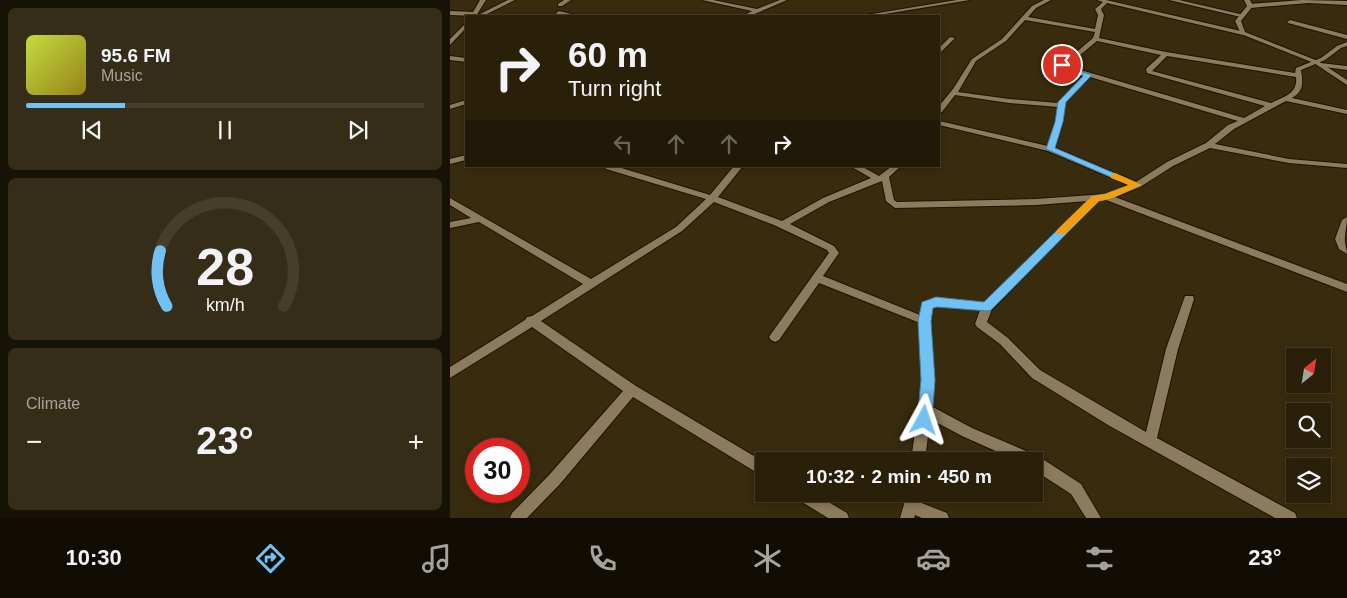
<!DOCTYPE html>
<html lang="en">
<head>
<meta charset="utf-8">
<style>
	body { margin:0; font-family:Helvetica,sans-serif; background:#362d18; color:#f1f3f6; height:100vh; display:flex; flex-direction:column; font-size:19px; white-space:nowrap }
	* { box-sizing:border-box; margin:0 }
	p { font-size:16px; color:#a5a39c }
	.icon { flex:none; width:28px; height:28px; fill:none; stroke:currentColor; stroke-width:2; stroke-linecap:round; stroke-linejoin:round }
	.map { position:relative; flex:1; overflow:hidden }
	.sheet { display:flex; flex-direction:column; gap:8px; padding:8px; background:#171206; width:450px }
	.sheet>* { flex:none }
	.guide { position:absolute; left:15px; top:15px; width:475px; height:152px; border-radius:0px; box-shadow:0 2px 8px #0003,0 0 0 1px #463e2b; background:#2a200a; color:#f1f3f6; overflow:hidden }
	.needle { width:32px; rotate:30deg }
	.buttons { position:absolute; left:836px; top:348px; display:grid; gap:10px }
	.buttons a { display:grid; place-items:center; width:45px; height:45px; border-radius:0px; background:#2a200a; box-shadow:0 2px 8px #0003,0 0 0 1px #463e2b; font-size:25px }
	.speed { position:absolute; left:15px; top:438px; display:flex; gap:10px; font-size:25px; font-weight:700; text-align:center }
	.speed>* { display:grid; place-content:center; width:65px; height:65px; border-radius:50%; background:#2a200a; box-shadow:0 2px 8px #0003,0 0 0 1px #463e2b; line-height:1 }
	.speed .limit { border:8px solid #d22; background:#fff; color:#111 }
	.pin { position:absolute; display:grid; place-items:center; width:42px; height:42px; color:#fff; margin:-21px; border:2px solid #fff; border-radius:50%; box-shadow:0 1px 5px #0007 }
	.me { position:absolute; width:55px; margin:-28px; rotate:5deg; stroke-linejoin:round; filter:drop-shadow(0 0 4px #0008) }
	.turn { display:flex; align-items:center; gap:18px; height:105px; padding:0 20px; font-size:22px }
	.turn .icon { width:65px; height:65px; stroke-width:2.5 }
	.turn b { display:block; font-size:35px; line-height:42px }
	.lanes { display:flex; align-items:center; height:48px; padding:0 20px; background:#0003; justify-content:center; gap:25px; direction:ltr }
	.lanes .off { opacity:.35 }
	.big { font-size:38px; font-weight:700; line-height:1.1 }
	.sheet .tile { flex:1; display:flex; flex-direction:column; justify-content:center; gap:8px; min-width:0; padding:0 18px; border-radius:8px; background:#362d18 }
	.sheet .dial { align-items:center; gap:0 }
	.dial svg { height:130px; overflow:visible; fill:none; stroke:#463e2b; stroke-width:7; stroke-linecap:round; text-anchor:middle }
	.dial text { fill:#f1f3f6; stroke:none }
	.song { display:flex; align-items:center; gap:15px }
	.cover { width:60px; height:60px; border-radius:8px; background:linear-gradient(135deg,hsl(70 70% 55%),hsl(50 70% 35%)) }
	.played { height:5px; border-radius:2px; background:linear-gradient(90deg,#71c1f5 25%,#463e2b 25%) }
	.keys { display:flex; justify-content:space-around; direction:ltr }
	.heat { display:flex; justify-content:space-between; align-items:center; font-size:28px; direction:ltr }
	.trip { position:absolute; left:305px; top:452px; width:288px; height:50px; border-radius:0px; background:#2a200a; box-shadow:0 2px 8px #0003,0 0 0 1px #463e2b; font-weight:700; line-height:50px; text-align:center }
	.menu { display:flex; height:80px; justify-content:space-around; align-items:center; background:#110d04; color:#a5a39c }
	.menu .icon { width:35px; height:35px }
	.menu .current { color:#71c1f5 }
	.menu b { font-size:22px; color:#f1f3f6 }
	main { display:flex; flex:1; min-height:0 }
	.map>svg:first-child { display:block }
</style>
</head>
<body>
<main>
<section class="sheet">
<div class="tile">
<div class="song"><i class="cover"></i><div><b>95.6 FM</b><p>Music</p></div></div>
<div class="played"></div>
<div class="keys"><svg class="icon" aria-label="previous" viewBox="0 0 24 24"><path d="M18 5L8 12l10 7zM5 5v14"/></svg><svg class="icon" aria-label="pause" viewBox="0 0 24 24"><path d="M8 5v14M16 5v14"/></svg><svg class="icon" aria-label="next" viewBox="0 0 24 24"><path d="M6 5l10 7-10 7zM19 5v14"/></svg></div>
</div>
<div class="tile dial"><svg viewBox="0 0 100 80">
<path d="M14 69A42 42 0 1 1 86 69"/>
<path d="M14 69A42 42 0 0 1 10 35" stroke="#71c1f5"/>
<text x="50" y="56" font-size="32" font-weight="700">28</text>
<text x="50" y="72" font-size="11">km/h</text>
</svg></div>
<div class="tile"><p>Climate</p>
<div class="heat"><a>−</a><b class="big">23°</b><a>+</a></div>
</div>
</section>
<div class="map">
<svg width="897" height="518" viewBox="0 0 897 518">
	<rect width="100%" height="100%" fill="#382b0e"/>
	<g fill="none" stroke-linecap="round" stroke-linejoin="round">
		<defs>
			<path id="minor" d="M30,0H36L26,16L0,15V11L23,12Z
				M58,0H65L33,16H26Z
				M114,0H121L112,6H108V4Z
				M252,0H263L307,9L330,0H337L300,16H293L302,11Z
				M507,0H520L422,16H410Z
				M594,0H601L586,8L578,17L645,29L648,15L645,9L653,2L647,0H656L795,32V34L793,35L657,3L651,9L654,15L649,38L716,52L845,73L846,68L871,58L887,46L897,42V46L891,48L875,60L851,70C853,83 854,91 842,98L897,110V114L836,101L784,129L765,144L839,159L897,164V168L839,163L760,148L723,166L690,187L665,197L897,284V292L656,200H649L542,309L537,322L558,338L590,370L696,432L716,349L734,299L735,296H743L744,299L728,349L707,438L845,513L847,518H825L658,425L582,378L550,344L527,327L525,324L530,310L486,306L482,307L481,321L484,380L481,406L522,428L588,456L631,484L651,518H636L621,494L584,470V461H568L512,436L480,419L475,461H461L472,380L470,323L369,283L329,340L325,342L321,340L319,337L321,334L379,253L377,250L324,225L264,202L232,231L91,321L186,386L314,462V477L183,397L110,484L77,518H60L62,513L100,474L173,391L82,327L0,378V367L75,320L77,317L82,316L133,284L29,222L0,228V222L21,218L0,205V198L141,279L226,227L256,199L156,169L155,166H165L260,195L284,166H293L268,197L332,221L373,198L421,178L400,166H411L429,176L442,166H451L439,177L444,200L447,202L586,199L656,194L679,185L598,151L489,125V121L598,146L605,122L608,107L559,103L505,95L492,112H489V106L503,89L522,59L552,39L582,6ZM575,20L645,32L643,38L609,67L634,75L608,103L559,99L508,92L526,61L556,41ZM647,41L711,55L696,69L697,73L815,106L794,118L617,66ZM717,56L846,77C848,94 833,97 821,103L702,71ZM640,77L788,121L778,125L756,143L717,162L686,182L605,148L613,122L615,102ZM432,181L436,201L445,208L586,205L638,201L535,303L486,298L473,302L470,315L373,276L389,253L384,246L340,224L379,202Z
				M719,0H729L794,15L791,17Z
				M852,0L897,1V5L858,3L800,8L797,6L800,4Z
				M109,11L129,16L107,14L106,13Z
				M840,20L897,35V39L838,23L837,22Z
				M16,23V28L0,45V39Z
				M500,37L505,38L491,52L489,53V48Z
				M0,56L16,58V62L0,60Z
				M870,63L897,66V70L868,66V64Z
				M16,100V104L0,109V105Z
				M16,155V160L0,164V159Z
				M897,217C897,226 895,231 895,238C894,243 897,248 897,254L889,249L885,239L892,220Z
				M345,494H365L397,513L399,518H378L347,499Z
				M457,494H471L469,502L497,513L499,518H472L465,515L464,518H450Z"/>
			<path id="tertiary" d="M794,0H800L803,6L791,21L795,32L868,61L897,80V85L864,63L791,34L785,21L797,6Z"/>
		</defs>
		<!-- minor casing -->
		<use href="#minor" stroke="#1f1300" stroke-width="2"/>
		<!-- tertiary casing -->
		<use href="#tertiary" stroke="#1f1300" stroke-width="2"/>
		<!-- minor -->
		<use href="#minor" fill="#8c7c5d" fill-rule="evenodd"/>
		<!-- tertiary -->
		<use href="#tertiary" fill="#8c7c5d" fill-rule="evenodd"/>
	</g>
	<!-- route -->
	<path fill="#71c1f5" stroke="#497d9f" d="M610,64H615L616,66L642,75L616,102L613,122L605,148L692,185L660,199L649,201L541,310L537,311L487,307L483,308L481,321L485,380L482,420L479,425L474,427L469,425L467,420L471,380L468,321L472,302L486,297L534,302L642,196L655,194L679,185L596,149L605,122L608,102L633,76L611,69Z"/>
	<!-- slow -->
	<path fill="#f59e0b" d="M665,173L692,185L660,199L649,201L615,234H608L606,232L608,229L642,196L655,194L679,185L661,178L660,176Z"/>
</svg>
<div class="buttons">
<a><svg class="needle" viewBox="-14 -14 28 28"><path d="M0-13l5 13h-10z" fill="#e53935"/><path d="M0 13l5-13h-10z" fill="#a5a39c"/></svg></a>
<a><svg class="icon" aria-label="search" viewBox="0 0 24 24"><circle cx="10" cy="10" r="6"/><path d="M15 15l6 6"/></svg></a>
<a><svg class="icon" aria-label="layers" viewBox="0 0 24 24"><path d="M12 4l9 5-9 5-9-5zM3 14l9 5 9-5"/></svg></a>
</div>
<div class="speed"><div class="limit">30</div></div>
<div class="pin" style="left:612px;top:65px;background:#d93025"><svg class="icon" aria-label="arrive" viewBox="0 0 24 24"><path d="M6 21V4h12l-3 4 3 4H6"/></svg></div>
<svg class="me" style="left:474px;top:420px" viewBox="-20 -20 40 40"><path d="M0-17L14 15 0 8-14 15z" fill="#71c1f5" stroke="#fff" stroke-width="4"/></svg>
<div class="trip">10:32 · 2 min · 450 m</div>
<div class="guide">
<div class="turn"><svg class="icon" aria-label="right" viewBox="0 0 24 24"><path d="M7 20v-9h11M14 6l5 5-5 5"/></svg><div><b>60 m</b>Turn right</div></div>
<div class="lanes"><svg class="icon off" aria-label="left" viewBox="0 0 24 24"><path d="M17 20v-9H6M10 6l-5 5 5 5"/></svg><svg class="icon off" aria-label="ahead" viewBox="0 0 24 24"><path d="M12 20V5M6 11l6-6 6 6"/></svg><svg class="icon off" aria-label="ahead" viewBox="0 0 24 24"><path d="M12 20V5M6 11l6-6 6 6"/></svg><svg class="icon" aria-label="right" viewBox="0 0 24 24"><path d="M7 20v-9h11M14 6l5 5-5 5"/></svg></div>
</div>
</div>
</main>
<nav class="menu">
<b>10:30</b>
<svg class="icon current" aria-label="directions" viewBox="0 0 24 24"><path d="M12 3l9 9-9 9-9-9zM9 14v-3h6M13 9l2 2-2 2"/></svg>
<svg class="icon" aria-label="music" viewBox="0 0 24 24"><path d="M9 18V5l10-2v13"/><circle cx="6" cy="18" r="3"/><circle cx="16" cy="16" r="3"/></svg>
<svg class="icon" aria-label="phone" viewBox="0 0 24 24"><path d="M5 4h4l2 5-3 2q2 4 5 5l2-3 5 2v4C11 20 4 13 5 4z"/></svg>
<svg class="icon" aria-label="climate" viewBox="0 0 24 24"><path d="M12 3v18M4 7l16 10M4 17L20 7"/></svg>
<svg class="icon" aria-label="car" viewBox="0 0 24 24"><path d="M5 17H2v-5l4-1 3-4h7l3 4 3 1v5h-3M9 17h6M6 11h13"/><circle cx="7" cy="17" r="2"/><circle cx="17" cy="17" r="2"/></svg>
<svg class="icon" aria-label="filters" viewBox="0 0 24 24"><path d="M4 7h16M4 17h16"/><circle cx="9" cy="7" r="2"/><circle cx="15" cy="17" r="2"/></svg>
<b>23°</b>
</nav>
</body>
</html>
